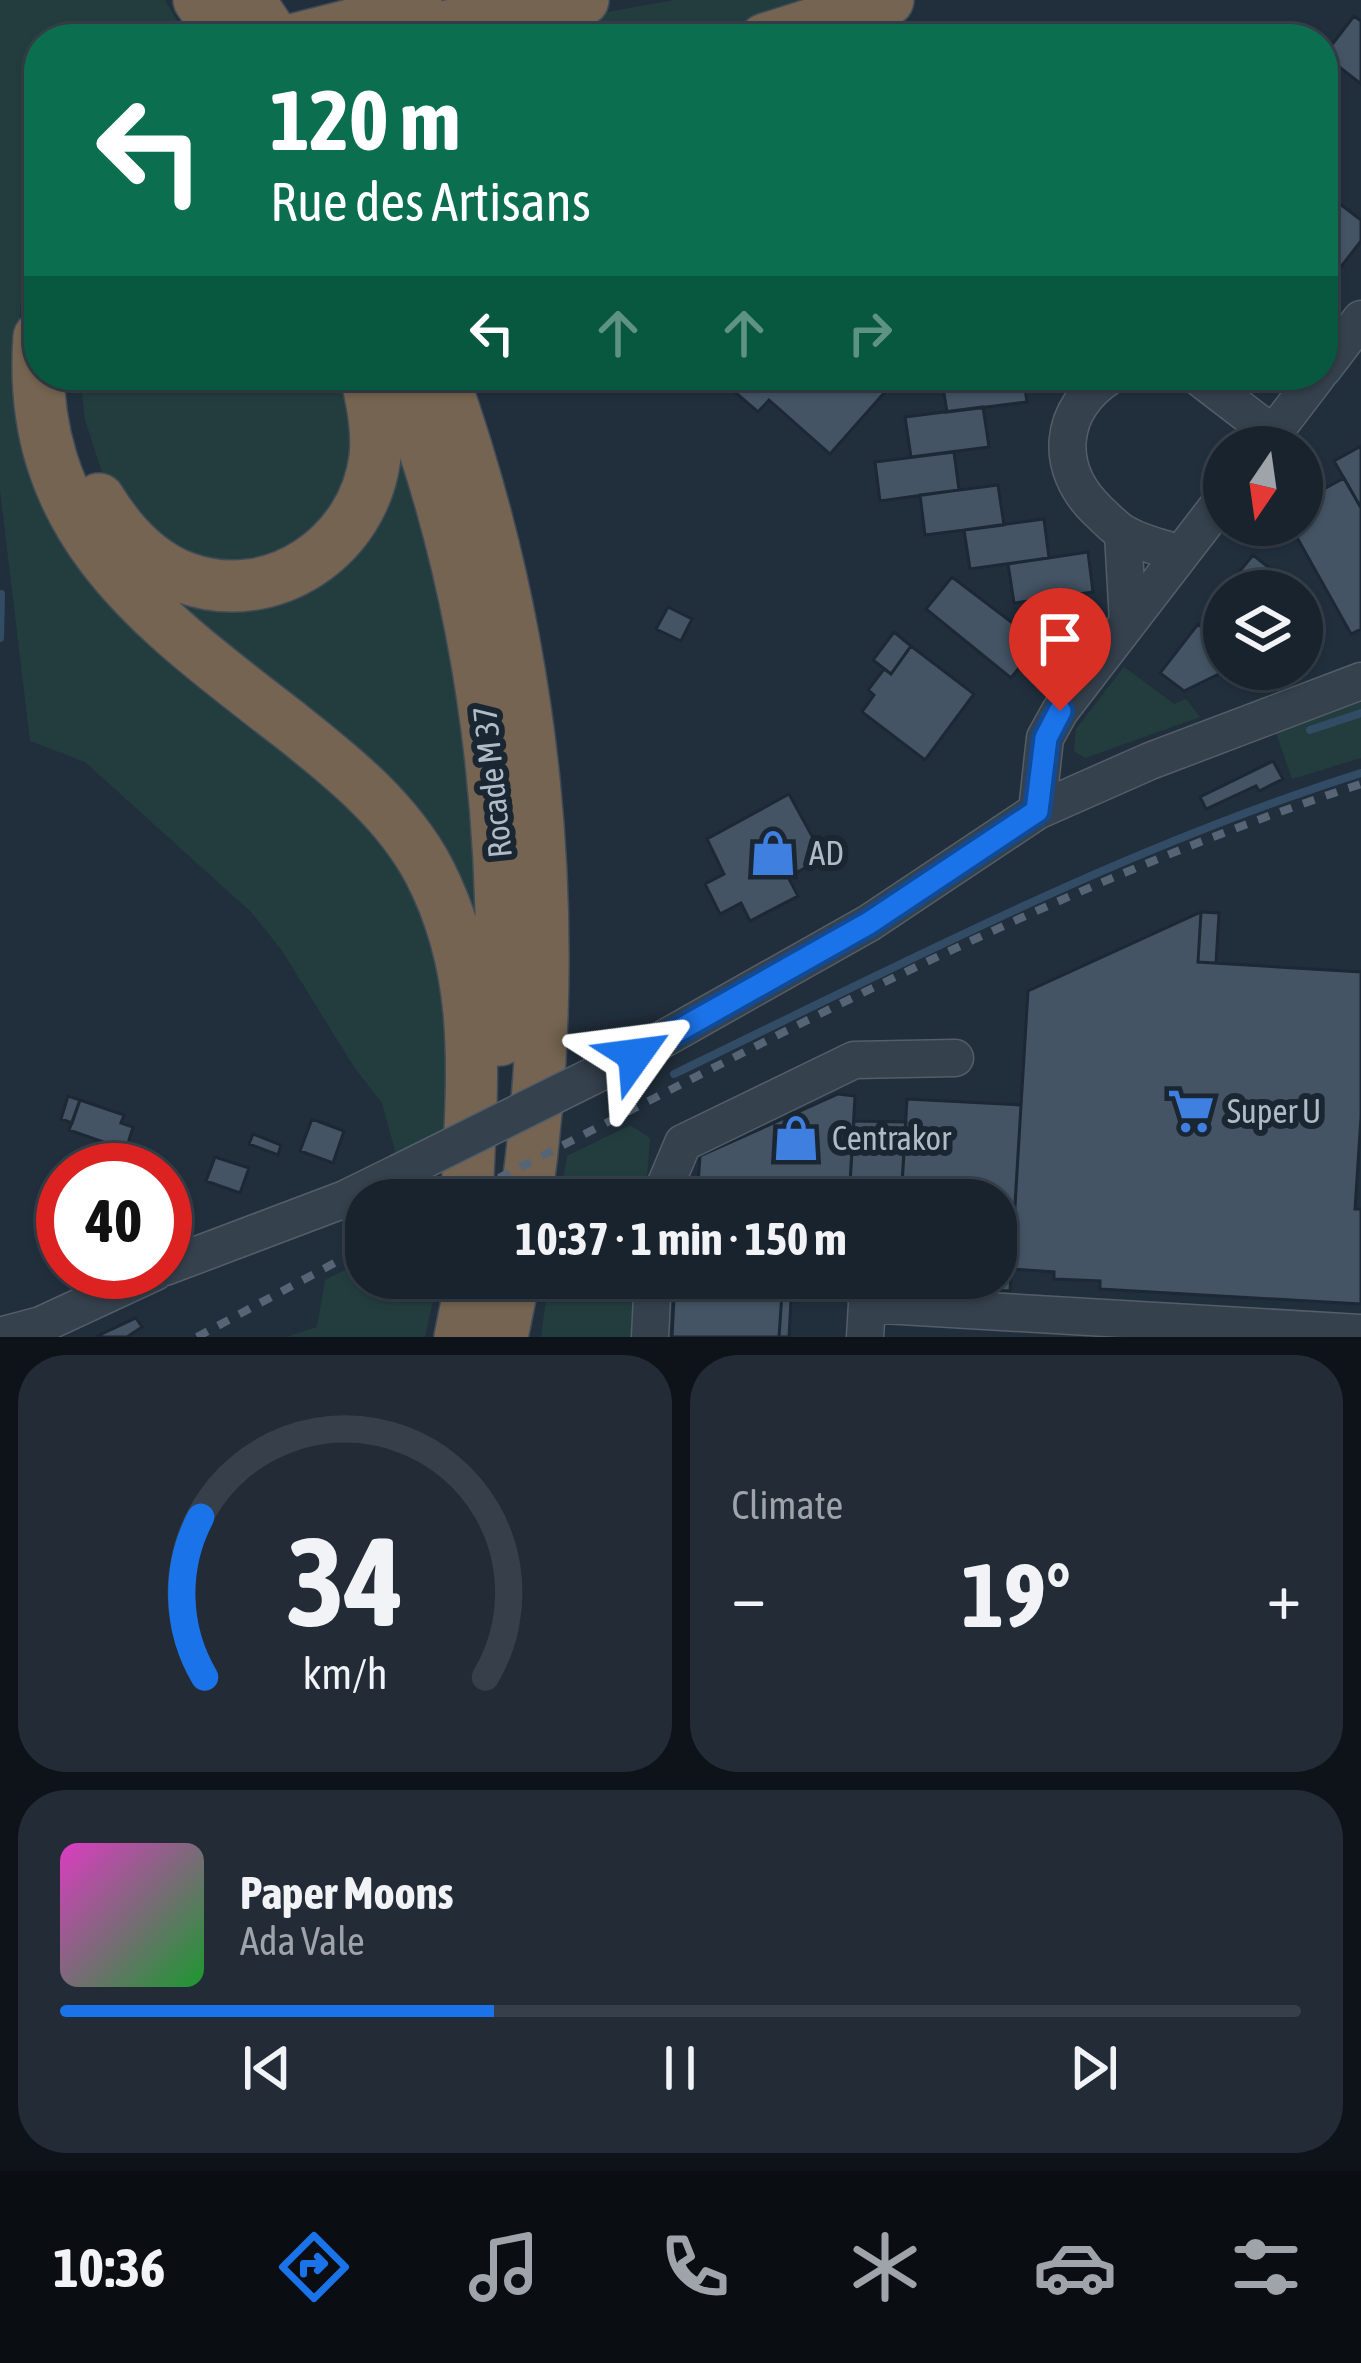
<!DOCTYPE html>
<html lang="en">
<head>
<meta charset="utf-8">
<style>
	body { margin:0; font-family:"Asap Condensed",sans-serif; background:#222b36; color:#f1f3f6; height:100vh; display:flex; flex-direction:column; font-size:45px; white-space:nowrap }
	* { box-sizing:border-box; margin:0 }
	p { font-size:39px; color:#9fa4aa }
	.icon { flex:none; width:66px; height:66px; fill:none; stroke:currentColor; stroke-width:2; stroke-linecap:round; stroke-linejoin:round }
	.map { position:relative; height:1337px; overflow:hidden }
	.side { display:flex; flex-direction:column; gap:18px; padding:18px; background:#0e1319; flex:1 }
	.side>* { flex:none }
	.banner { position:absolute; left:24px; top:24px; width:1314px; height:366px; border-radius:48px; box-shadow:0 3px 9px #0004,0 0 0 3px #37404a; background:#0b6e4f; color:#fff; overflow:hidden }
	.needle { width:78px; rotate:193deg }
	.tools { position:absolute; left:1203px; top:426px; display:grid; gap:24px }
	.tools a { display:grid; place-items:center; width:120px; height:120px; border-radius:50%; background:#19232e; box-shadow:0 3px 9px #0004,0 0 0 3px #37404a; font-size:60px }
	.speed { position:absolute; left:36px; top:1143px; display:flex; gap:24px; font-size:60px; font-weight:700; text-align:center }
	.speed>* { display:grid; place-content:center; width:156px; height:156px; border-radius:50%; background:#19232e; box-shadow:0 3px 9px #0004,0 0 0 3px #37404a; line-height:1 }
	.speed .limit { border:18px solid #d22; background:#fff; color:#111 }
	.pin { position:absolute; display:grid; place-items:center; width:102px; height:102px; color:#fff; margin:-123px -51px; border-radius:50% 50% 50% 0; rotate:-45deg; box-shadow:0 0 12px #0007 }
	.pin .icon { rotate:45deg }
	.me { position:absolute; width:132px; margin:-66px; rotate:59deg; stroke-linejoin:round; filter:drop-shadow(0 0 9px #0008) }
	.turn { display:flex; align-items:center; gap:42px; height:252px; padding:0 48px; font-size:54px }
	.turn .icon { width:156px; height:156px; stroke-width:2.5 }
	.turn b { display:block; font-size:84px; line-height:102px }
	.lanes { display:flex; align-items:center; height:114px; padding:0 48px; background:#0003; justify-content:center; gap:60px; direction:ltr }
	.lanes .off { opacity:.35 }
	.big { font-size:90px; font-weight:700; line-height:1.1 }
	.side .tile { flex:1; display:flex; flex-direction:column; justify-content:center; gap:18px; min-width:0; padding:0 42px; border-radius:48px; background:#222b36 }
	.side .dial { align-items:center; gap:0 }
	.dial svg { height:312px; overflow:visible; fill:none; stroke:#37404a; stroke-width:7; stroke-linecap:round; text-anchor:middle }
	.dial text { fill:#f1f3f6; stroke:none }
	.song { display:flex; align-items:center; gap:36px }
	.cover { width:144px; height:144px; border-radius:18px; background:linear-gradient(135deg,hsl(310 70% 55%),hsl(130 70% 35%)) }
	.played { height:12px; border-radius:6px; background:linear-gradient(90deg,#1a73e8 35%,#37404a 35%) }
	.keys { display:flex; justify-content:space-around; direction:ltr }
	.heat { display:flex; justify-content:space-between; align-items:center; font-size:66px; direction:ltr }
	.side .tiles { flex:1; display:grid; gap:18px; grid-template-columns:1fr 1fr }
	.tile:last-child { grid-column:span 2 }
	.trip { position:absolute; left:345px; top:1179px; width:672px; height:120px; border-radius:48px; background:#19232e; box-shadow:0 3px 9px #0004,0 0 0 3px #37404a; font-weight:700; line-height:120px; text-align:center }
	.tabs { display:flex; height:192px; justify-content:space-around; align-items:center; background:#0a0e12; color:#9fa4aa }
	.tabs .icon { width:84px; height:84px }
	.tabs .active { color:#1a73e8 }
	.tabs b { font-size:54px; color:#f1f3f6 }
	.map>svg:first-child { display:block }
</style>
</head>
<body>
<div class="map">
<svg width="1361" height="1337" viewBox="0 0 1361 1337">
	<rect width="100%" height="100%" fill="#212f3d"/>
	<!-- green -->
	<path fill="#233d3e" d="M0,0H165L188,39H39V231L22,286L15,388L224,695L393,846L438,937L455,1128L396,1154L382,1103L354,1067L281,949L251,912L85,762L30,741L0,490Z
		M674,0H850L725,39H458Z
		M80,375H348L355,455L338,511L260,566L177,557L103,475L85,420Z
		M402,457L438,582L463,722L478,907H458L181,613L190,602L217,609L395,459Z
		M1124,667L1174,704L1186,699L1200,717L1085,758L1074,751L1076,729Z
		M1361,681V758L1292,779L1270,715Z
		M630,1125L650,1138L645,1200H560L567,1156Z
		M366,1259V1278H438L425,1337H287L317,1327L325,1280Z
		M549,1278H640L636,1337H541Z"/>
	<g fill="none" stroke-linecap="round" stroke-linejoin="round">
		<!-- stream -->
		<path stroke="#334c66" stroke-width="8" d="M0,638L1,594
			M1310,730L1361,713
			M674,1074C900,965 1121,849 1361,773"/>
	</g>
	<!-- building -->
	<path fill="#445464" stroke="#1c2834" stroke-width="3" d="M1354,16L1361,21V84L1324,55Z
		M1323,191L1361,220V241L1333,277L1323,269Z
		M715,375H900L830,454L769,400L758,412Z
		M941,375H1023L1027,402L947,412Z
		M983,407L989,447L911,457L905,417Z
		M1361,446V508L1334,461Z
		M954,452L959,490L880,501L875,462Z
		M1344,478L1361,508V629L1351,634L1290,525H1302V501Z
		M998,485L1004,525L925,535L920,495Z
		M1044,519L1049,558L970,569L964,530Z
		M1088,552L1093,592L1014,603L1008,564Z
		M1253,555L1293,587L1289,591H1224V621L1209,609Z
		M952,577L1039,643L1011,678L926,609Z
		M668,607L692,619L681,641L656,629Z
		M1198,624L1224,644V669H1229L1184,691L1160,673Z
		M894,632L911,646L891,674L873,660Z
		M911,646L974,694L925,760L862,712L874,695L868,690L884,669L891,674Z
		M1273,761L1283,779L1259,791L1256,786L1206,809L1200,797Z
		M789,794L824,858L788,877L798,896L750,921L741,903L720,914L705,884L724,874L707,839Z
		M1201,912L1198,962L1361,972V1117L1355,1209H1361V1304L1100,1289V1281L1054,1279V1272L1011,1269L1028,991Z
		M1201,912L1219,913L1216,963L1198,962Z
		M838,1094L855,1096L849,1200H679L697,1199L700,1156Z
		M68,1096L80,1100L72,1123L61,1119Z
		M907,1099L1021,1105L1010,1291L896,1285V1278H996V1200H901Z
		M80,1100L124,1115L121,1123L133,1127L126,1150L69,1130Z
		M312,1119L344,1131L333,1163L300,1151Z
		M854,1121L906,1122L901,1200H849Z
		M253,1134L281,1145L278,1155L249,1144Z
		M148,1151L152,1152L148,1163L177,1174L175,1180L165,1176V1170L137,1166L142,1165Z
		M215,1157L249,1168L240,1193L206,1181Z
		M165,1192L188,1200L177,1231L165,1226Z
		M675,1278H783L779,1337H672Z
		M783,1278H844V1285L792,1282L789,1337H779Z
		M136,1318L142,1327L127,1337H95Z"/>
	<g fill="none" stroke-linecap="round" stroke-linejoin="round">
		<defs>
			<path id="minor" d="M1323,369L1361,319
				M1111,375C1058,409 1053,468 1098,511C1107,519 1116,530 1127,535C1143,544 1163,548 1181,554
				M1196,375L1273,434
				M1263,447L1318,375
				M1123,534L1128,622
				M1037,811L1045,738L1060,711L1224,498
				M635,1055L869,923L1037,811L1150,761L1361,681
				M659,1200L683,1143L854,1060L955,1058
				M165,1267L345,1199L398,1173
				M0,1336L41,1325L155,1272
				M650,1337L653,1278
				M865,1337L867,1304L1361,1333"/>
			<path id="highway" d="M199,0L226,39
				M249,0L275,39
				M296,39L417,8
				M380,39L583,0
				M765,39L888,0
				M39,337C25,533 156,621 292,727C344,768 398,812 429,871C485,979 471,1084 467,1200
				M398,375C480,587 509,814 500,1040
				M442,375C537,641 565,921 526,1200
				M99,499C120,533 147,564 186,578C272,609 364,547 375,457C378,430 372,402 366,375
				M460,1337L472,1278
				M502,1337L514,1278"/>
		</defs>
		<!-- minor casing -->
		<use href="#minor" stroke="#535e6b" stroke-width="39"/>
		<!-- highway casing -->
		<use href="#highway" stroke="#404b58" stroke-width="54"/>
		<!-- minor -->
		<use href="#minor" stroke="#35414d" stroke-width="36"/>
		<!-- highway -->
		<use href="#highway" stroke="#746451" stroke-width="51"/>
		<!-- rail -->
		<path stroke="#566575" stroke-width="8" stroke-dasharray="12 12" stroke-linecap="butt" d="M456,1200C753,1049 1043,888 1361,784
			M197,1337L366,1246"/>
		<defs>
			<path id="minor-bridge" d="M398,1173L635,1055"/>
		</defs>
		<!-- minor-bridge casing -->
		<use href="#minor-bridge" stroke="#535e6b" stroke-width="39" stroke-linecap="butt"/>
		<!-- minor-bridge -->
		<use href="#minor-bridge" stroke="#35414d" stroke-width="36"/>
	</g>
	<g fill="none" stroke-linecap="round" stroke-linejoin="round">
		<defs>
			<path id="route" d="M635,1055L869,923L1037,811L1046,738L1060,711"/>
		</defs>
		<!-- route casing -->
		<use href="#route" stroke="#114b97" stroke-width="30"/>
		<!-- route -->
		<use href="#route" stroke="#1a73e8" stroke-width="21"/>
	</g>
	<!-- icons -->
	<defs>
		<symbol id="shop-bare" viewBox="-9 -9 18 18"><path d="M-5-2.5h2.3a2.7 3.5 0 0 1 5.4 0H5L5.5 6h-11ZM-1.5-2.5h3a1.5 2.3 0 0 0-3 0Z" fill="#3f7fe0" stroke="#1a2632" stroke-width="2.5" paint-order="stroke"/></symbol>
		<symbol id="supermarket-bare" viewBox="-9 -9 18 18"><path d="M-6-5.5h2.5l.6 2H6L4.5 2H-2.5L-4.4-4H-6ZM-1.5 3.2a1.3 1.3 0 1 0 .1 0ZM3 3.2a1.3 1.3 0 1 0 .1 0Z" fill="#3f7fe0" stroke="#1a2632" stroke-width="2.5" paint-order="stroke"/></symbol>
	</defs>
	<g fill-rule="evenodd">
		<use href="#shop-bare" x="740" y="820" width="66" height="66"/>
		<use href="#supermarket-bare" x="1158" y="1078" width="66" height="66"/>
		<use href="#shop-bare" x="763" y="1105" width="66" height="66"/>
	</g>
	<g text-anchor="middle" stroke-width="12" stroke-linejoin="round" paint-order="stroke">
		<!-- street labels -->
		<g font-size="33" fill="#b0bbc9" stroke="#1a2632">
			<text transform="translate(492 782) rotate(-96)" y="12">Rocade M 37</text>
		</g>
		<!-- poi labels -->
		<g font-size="33" fill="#b0bbc9" stroke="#1a2632" text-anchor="start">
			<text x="809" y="865">AD</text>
			<text x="1227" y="1123">Super U</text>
			<text x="832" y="1150">Centrakor</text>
		</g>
	</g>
</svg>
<div class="tools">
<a><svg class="needle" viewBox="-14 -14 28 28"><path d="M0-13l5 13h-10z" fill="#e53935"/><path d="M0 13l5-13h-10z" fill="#9fa4aa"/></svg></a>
<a><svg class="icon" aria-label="layers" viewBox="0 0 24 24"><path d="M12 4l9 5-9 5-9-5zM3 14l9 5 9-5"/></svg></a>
</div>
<div class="speed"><div class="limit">40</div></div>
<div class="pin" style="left:1060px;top:711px;background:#d93025"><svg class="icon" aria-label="arrive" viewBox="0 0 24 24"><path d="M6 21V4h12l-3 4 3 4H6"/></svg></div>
<svg class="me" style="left:635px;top:1055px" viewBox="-20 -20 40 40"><path d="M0-17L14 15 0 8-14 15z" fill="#1a73e8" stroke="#fff" stroke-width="4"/></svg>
<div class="trip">10:37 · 1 min · 150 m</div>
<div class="banner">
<div class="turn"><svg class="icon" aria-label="left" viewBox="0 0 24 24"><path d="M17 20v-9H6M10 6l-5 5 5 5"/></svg><div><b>120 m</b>Rue des Artisans</div></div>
<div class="lanes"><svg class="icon" aria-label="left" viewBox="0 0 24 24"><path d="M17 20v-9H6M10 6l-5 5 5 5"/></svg><svg class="icon off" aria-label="ahead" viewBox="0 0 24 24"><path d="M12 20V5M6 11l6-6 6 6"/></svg><svg class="icon off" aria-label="ahead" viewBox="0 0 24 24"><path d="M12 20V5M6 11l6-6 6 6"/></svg><svg class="icon off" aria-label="right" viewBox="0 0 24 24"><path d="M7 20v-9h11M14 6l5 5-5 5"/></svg></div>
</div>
</div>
<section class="side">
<div class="tiles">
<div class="tile dial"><svg viewBox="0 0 100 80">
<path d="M14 69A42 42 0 1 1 86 69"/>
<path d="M14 69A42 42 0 0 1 13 28" stroke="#1a73e8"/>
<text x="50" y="56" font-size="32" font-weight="700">34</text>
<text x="50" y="72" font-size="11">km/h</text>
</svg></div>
<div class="tile"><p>Climate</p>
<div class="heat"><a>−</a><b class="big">19°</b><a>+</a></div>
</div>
<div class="tile">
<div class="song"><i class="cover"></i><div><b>Paper Moons</b><p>Ada Vale</p></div></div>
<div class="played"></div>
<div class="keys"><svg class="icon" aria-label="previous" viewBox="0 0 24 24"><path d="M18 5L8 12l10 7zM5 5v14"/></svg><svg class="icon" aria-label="pause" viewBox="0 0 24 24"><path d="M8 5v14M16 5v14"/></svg><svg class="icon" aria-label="next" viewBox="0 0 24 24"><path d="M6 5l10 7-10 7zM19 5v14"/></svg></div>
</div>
</div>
</section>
<nav class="tabs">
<b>10:36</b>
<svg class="icon active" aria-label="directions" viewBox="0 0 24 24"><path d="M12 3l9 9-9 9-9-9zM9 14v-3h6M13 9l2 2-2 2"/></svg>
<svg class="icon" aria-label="music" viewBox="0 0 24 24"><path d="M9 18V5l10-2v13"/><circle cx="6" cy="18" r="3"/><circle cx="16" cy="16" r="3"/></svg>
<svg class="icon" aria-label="phone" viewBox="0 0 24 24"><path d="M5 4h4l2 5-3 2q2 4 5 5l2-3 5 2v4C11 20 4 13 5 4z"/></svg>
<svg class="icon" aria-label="climate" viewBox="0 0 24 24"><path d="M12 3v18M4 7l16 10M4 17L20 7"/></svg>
<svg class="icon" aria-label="car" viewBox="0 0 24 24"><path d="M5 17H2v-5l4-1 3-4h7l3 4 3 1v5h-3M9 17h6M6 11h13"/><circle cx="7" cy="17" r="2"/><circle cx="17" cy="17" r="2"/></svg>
<svg class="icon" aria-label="filters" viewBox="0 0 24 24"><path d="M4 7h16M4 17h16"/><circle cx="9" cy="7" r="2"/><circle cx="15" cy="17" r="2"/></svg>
</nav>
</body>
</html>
